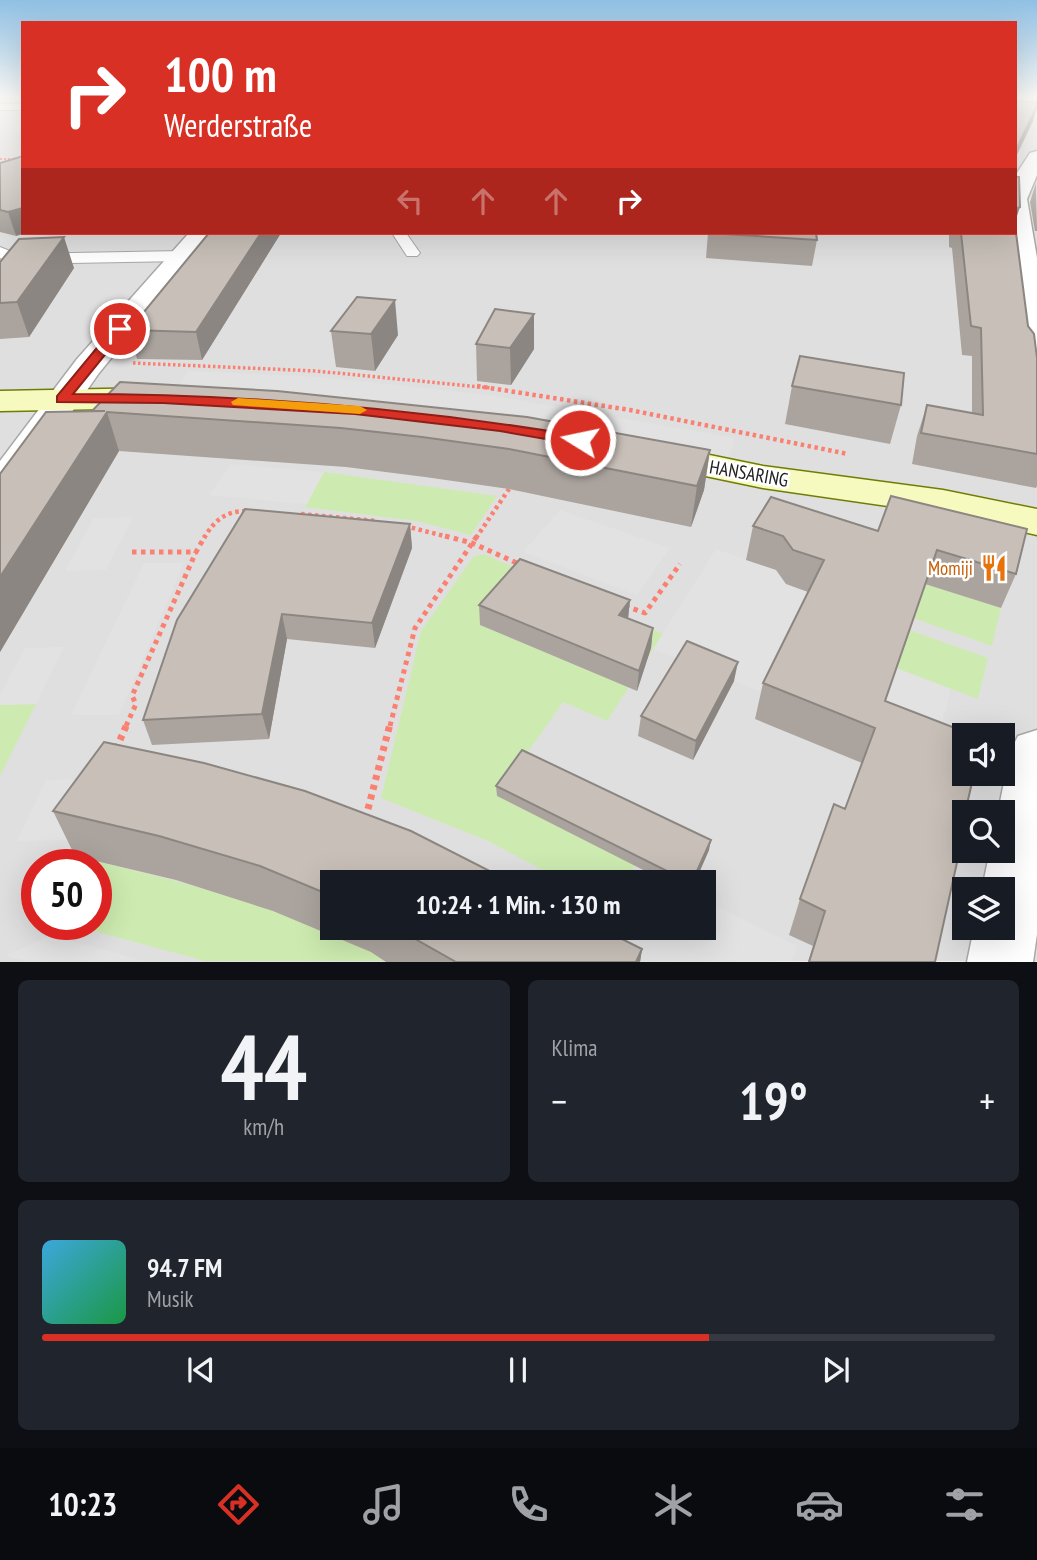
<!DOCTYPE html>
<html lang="de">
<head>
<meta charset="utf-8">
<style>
	body { margin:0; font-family:"PT Sans Narrow",sans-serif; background:#20242c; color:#f1f3f6; height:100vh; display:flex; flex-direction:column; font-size:26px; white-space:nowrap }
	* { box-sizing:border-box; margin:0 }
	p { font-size:23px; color:#9ea1a6 }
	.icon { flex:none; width:38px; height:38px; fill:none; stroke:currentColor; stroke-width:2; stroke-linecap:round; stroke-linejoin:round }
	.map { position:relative; height:962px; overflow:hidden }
	.details { display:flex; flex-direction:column; gap:18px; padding:18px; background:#0d0f14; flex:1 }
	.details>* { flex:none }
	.banner { position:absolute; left:21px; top:21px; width:996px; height:214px; border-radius:0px; box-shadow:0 7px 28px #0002; background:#d93025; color:#fff; overflow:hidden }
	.controls { position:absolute; left:952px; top:723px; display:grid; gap:14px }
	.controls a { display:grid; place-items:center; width:63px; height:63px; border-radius:0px; background:#171b24; box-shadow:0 7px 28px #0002; font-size:35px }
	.speed { position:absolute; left:21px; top:849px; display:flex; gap:14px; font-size:35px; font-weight:700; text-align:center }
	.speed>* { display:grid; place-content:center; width:91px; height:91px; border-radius:50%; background:#171b24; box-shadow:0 7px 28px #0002; line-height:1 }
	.speed .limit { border:10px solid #d22; background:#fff; color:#111 }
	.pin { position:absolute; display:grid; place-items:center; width:60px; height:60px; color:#fff; margin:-30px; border:4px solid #fff; border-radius:50%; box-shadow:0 2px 7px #0007 }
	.me { position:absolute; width:77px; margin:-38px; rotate:280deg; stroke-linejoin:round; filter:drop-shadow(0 0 5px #0008) }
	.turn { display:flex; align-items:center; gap:24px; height:147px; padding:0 28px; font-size:32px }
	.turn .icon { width:91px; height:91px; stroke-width:2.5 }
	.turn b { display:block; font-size:49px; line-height:60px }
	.lanes { display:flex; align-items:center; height:66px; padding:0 28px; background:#0003; justify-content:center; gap:35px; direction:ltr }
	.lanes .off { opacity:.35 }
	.big { font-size:52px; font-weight:600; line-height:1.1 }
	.details .tile { flex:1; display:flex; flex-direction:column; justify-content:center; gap:10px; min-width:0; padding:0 24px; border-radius:10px; background:#20242c }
	.details .dial { align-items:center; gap:0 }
	.dial b { font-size:91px; line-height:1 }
	.song { display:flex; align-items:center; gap:21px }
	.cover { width:84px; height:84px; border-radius:10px; background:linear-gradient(135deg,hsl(200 70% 55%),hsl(140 70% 35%)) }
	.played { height:7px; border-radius:4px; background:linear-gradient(90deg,#d93025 70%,#363941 70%) }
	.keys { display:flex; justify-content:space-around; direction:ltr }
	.heat { display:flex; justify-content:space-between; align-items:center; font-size:38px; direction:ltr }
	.details .tiles { flex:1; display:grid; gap:18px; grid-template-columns:1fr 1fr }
	.tile:last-child { grid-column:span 2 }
	.trip { position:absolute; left:320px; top:870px; width:396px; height:70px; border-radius:0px; background:#171b24; box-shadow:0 7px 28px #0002; font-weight:600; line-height:70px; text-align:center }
	.menu { display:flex; height:112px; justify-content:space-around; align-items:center; background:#090b0e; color:#9ea1a6 }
	.menu .icon { width:49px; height:49px }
	.menu .selected { color:#d93025 }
	.menu b { font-size:32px; color:#f1f3f6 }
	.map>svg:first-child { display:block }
</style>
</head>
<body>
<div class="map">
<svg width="1037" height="962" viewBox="0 0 1037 962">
	<rect width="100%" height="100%" fill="#f2efe9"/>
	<!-- residential -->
	<path fill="#e0dfdf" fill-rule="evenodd" d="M0,97H23V233H1015V97H1037V189L1029,200L1037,230V961L0,962ZM964,735H1003V774H964ZM964,812H1003V850H964ZM37,864H96V924H37ZM332,882H704V928H332ZM964,889H1003V928H964Z"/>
	<!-- grass -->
	<path fill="#cdebb0" d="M324,472L497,496L471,535L417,521L305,507Z
		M484,554L525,572L480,625L592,672L628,619L663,634L607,721L563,702L497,796L635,865L626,882H565L490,842L381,798L421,631L474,556Z
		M925,584L1001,608L992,646L913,618Z
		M909,630L988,658L978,699L896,668Z
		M36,704L0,776V705Z
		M75,856C181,882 291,907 387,961H205L68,924H96V864H69Z"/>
	<!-- parking -->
	<path fill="#e2e2e2" d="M23,99V129L0,134V112Z
		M188,371L319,377L490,395L735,438L728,460L174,391Z
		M231,464L324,472L307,504L209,495Z
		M560,510L670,548L637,595L523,552Z
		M133,517L106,570L65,571L94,518Z
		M716,549L776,570L786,584L815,594L767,694L653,649Z
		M144,563H184L119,715H71Z
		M64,647L36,704L0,705V695L25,648Z
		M896,668L951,689L942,723L884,701Z
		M93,779L68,840L17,841L46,780Z
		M704,900L797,946L792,961L635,962L597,941L603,928H704Z
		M47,937L80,943L144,961L33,962L5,956Z"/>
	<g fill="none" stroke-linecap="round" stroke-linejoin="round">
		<defs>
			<path id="service" d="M0,104H23V110H0Z
				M392,233H406L420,253L417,256H407Z
				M0,247L17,254L182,251L190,256L182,261L14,264L0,258Z"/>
			<path id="minor" d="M1017,97H1037V106L1019,101Z
				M189,233H214L99,373L14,495L0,499V461L77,359Z"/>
			<path id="tertiary" d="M1037,151V175L1027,199L1037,258V363L1026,361L1021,354L1008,233H1015V176L1030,153Z
				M1037,730V934L1033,962H967L974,928H1003V889H982L990,850H1003V812H998L1010,752L1018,736Z"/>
			<path id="secondary" d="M155,388L167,391L172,398L167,405L155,408L0,411V391Z
				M656,444L763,466L943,490L1037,509V535L943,514L763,488L643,463L637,455L643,447Z"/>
		</defs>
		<!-- service casing -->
		<use href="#service" stroke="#a9a9a9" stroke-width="2"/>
		<!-- minor casing -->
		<use href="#minor" stroke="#a9a9a9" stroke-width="3"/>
		<!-- tertiary casing -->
		<use href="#tertiary" stroke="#a9a9a9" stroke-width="3"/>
		<!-- secondary casing -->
		<use href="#secondary" stroke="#707d05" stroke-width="3"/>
		<!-- path-far4 -->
		<path stroke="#fa8072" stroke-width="2" stroke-dasharray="2 2" stroke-linecap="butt" d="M0,159H23"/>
		<!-- path-far3 -->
		<path stroke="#fa8072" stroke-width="3.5" stroke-dasharray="2.5 2.5" stroke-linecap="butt" d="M133,363L316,371L491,388"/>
		<!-- path-far2 -->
		<path stroke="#fa8072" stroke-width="4.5" stroke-dasharray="3.5 3.5" stroke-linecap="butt" d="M477,386L630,410L848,454
			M301,514L376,521
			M405,526L452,538
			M204,538C215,520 225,511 247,511
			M476,538L509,489"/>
		<!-- path-far1 -->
		<path stroke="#fa8072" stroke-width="5" stroke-dasharray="4.5 4.5" stroke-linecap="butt" d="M445,536L472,543L519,564
			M132,552H196L205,536
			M625,606L645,613L680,564
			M126,726L136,704L132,696L196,552
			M390,726L415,628L477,536"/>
		<!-- path -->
		<path stroke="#fa8072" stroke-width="7" stroke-dasharray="5 5" stroke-linecap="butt" d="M116,749L127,724
			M368,809L390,724"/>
		<!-- service -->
		<use href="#service" fill="#fff" fill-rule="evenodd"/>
		<!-- minor -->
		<use href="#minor" fill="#fff" fill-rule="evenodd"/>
		<!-- tertiary -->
		<use href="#tertiary" fill="#fff" fill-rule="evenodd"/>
		<!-- secondary -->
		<use href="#secondary" fill="#f7fabf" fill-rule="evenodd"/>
	</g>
	<!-- wall -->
	<path fill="#aba49e" d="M0,163L16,236L0,232Z
		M1036,183L1037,231H1035L1030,202Z
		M209,233H281L202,360L137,359L129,330Z
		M708,233H816L817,240L812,266L706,258Z
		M949,233H1015L1028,326L1037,358V486L1036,488L912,464L917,436L927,405L972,413V356L962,355L952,248L949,247Z
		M0,262L74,268L29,337L0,339Z
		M331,331L398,335L375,371L336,367Z
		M476,344L534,349L511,385L477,381Z
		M792,386L901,405L890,444L785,424Z
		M92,411L710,450L704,490L691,527L509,489L425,477L346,467L119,451L0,652V474Z
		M771,497L1016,574L1001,608L925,584L885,701L955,856L935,962H808L813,946L789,935L800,899L845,809L862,763L755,719L763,683L808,592L786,584L776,570L746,560L753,526Z
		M410,524L412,548L375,648L287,639L269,739L152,745L143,720L177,620Z
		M630,600L628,618L653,628L651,648L637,691L480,625L479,605Z
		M734,681L693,760L638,736L641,716Z
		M104,742L332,882V928H600L642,949L640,962H386L371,952L273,911L176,880L75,856L53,811Z
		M496,786L709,850L695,882H667L497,796Z"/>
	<!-- shaded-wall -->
	<path fill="#8b8681" d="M1037,106L1033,121L1015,159V152Z
		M1020,207L1015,222V209Z
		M23,208V233H26L16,236L8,212Z
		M261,233H281L202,360L196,332Z
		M64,237L74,268L29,337L17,302Z
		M395,300L398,335L375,371L371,334Z
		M534,314V349L511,385L510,348Z
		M107,412L119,451L0,652V577Z
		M710,450L704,490L691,527L697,486Z
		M410,524L412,548L375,648L372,623Z
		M630,600L628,619L619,615Z
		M282,614L287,639L269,739L262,714Z
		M653,628L651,648L637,691L639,671Z
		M738,662L734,681L693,760L696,741Z
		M711,840L709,850L695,882H692Z
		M642,949L640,962H636Z"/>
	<!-- building -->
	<path fill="#c7bfb8" stroke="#8b8681" stroke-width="2" d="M1015,101L1037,102V106L1015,152Z
		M23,156V208L8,212L0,210V163Z
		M1015,177H1019L1020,207L1015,209Z
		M1015,225L1028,326L1034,334L1037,358V454L921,433L927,405L983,415L981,328L971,326L961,233H1015Z
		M209,233H261L196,332L129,330Z
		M709,233H816L817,240Z
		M64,237L17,302L0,303V262L19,239Z
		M357,297L395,300L371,334L331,331Z
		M495,309L534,314L510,348L476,344Z
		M800,356L904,373L901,405L792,386Z
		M120,382L277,391L527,417L710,450L697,486L509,449L422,437L341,428L107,412L0,577V474L46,412L105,411H92Z
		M891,496L1027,529L1016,574L937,550L885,701L973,735H964V774H974L955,856L958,858L935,962H809L825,911L800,899L834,804L845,809L875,728L763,683L824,560L793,550L783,536L753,526L771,497L878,531Z
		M245,509L410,524L372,623L282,614L262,714L143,720L177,620Z
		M520,559L630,600L619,615L653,628L639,671L479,605Z
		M687,641L738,662L696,741L641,716Z
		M104,742L204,763L305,791L411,831L511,882H332V896L260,866L159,836L53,811Z
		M522,750L711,840L692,882H689L496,786Z
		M396,928H600L642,949L636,962H456Z"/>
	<!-- sky -->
	<linearGradient id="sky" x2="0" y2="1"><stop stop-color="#8fc0e4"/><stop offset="0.42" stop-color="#f9f8f5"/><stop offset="1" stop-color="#f9f8f5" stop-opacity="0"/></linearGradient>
	<rect width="1037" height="232" fill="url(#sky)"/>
	<!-- route -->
	<path fill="#d93025" stroke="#8d1f18" stroke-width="2" d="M120,325L126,329L73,394C243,394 412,408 580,436L587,440L580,445L500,431L355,414L163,403L57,402V396L115,326Z"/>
	<!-- slow -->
	<path fill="#f59e0b" d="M238,398L360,406L367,410L360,414L233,405L231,402Z"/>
	<!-- icons -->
	<defs>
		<symbol id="restaurant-bare" viewBox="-9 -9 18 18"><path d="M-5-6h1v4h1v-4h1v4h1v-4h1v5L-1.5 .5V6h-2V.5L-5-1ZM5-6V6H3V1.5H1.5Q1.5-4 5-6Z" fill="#e8710a" stroke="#fff" stroke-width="2.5" paint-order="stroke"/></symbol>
	</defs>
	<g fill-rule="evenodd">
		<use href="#restaurant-bare" x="975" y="549" width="38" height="38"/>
	</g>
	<g text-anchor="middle" stroke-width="5" stroke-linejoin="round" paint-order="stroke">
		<!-- street labels -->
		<g font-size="19" fill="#222" stroke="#fff">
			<text transform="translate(749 473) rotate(10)" y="7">HANSARING</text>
		</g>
		<!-- food labels -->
		<g font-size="19" fill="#c56008" stroke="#fff" text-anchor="end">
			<text x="973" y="575">Momiji</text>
		</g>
	</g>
</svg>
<div class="controls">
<a><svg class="icon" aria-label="sound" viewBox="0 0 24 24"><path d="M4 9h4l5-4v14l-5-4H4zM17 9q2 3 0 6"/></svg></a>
<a><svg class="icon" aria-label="search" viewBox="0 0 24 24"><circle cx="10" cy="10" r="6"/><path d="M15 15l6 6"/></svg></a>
<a><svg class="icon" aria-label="layers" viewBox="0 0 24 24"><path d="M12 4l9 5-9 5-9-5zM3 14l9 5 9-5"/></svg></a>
</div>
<div class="speed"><div class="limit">50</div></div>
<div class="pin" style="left:120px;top:329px;background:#d93025"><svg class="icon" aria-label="arrive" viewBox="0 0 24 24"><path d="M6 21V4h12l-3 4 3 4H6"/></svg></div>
<svg class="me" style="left:580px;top:440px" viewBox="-20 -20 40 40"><circle r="17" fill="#d93025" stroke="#fff" stroke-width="3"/><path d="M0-11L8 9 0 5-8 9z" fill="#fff"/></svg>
<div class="trip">10:24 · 1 Min. · 130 m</div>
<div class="banner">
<div class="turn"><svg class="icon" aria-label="right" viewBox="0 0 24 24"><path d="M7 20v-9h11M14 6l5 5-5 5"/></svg><div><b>100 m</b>Werderstraße</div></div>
<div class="lanes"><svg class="icon off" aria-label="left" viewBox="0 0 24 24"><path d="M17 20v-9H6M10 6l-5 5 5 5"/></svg><svg class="icon off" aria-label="ahead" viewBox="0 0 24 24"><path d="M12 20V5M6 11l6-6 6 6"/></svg><svg class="icon off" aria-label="ahead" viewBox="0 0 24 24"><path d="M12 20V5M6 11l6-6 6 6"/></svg><svg class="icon" aria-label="right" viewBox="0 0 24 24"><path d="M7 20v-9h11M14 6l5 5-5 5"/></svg></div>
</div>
</div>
<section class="details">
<div class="tiles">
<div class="tile dial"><b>44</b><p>km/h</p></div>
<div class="tile"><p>Klima</p>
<div class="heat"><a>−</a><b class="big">19°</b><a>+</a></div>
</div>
<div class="tile">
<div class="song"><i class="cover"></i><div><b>94.7 FM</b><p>Musik</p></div></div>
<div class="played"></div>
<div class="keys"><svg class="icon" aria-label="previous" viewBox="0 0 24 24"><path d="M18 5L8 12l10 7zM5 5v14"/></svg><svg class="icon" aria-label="pause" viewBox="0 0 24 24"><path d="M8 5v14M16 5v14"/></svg><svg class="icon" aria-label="next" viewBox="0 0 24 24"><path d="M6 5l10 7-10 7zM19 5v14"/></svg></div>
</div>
</div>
</section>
<nav class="menu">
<b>10:23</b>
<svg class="icon selected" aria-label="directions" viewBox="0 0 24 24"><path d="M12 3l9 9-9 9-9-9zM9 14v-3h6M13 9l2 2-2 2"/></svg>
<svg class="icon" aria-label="music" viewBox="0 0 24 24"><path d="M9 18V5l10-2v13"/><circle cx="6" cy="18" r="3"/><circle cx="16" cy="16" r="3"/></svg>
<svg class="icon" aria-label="phone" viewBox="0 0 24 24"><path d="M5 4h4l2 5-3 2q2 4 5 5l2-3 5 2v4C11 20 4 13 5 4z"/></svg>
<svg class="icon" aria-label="climate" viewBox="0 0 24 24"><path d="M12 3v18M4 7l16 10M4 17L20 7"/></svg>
<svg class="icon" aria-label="car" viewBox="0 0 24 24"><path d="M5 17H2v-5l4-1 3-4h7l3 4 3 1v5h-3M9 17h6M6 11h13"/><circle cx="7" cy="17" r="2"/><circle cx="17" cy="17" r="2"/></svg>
<svg class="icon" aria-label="filters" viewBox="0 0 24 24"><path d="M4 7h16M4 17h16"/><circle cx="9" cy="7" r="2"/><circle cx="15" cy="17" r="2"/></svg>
</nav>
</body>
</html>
